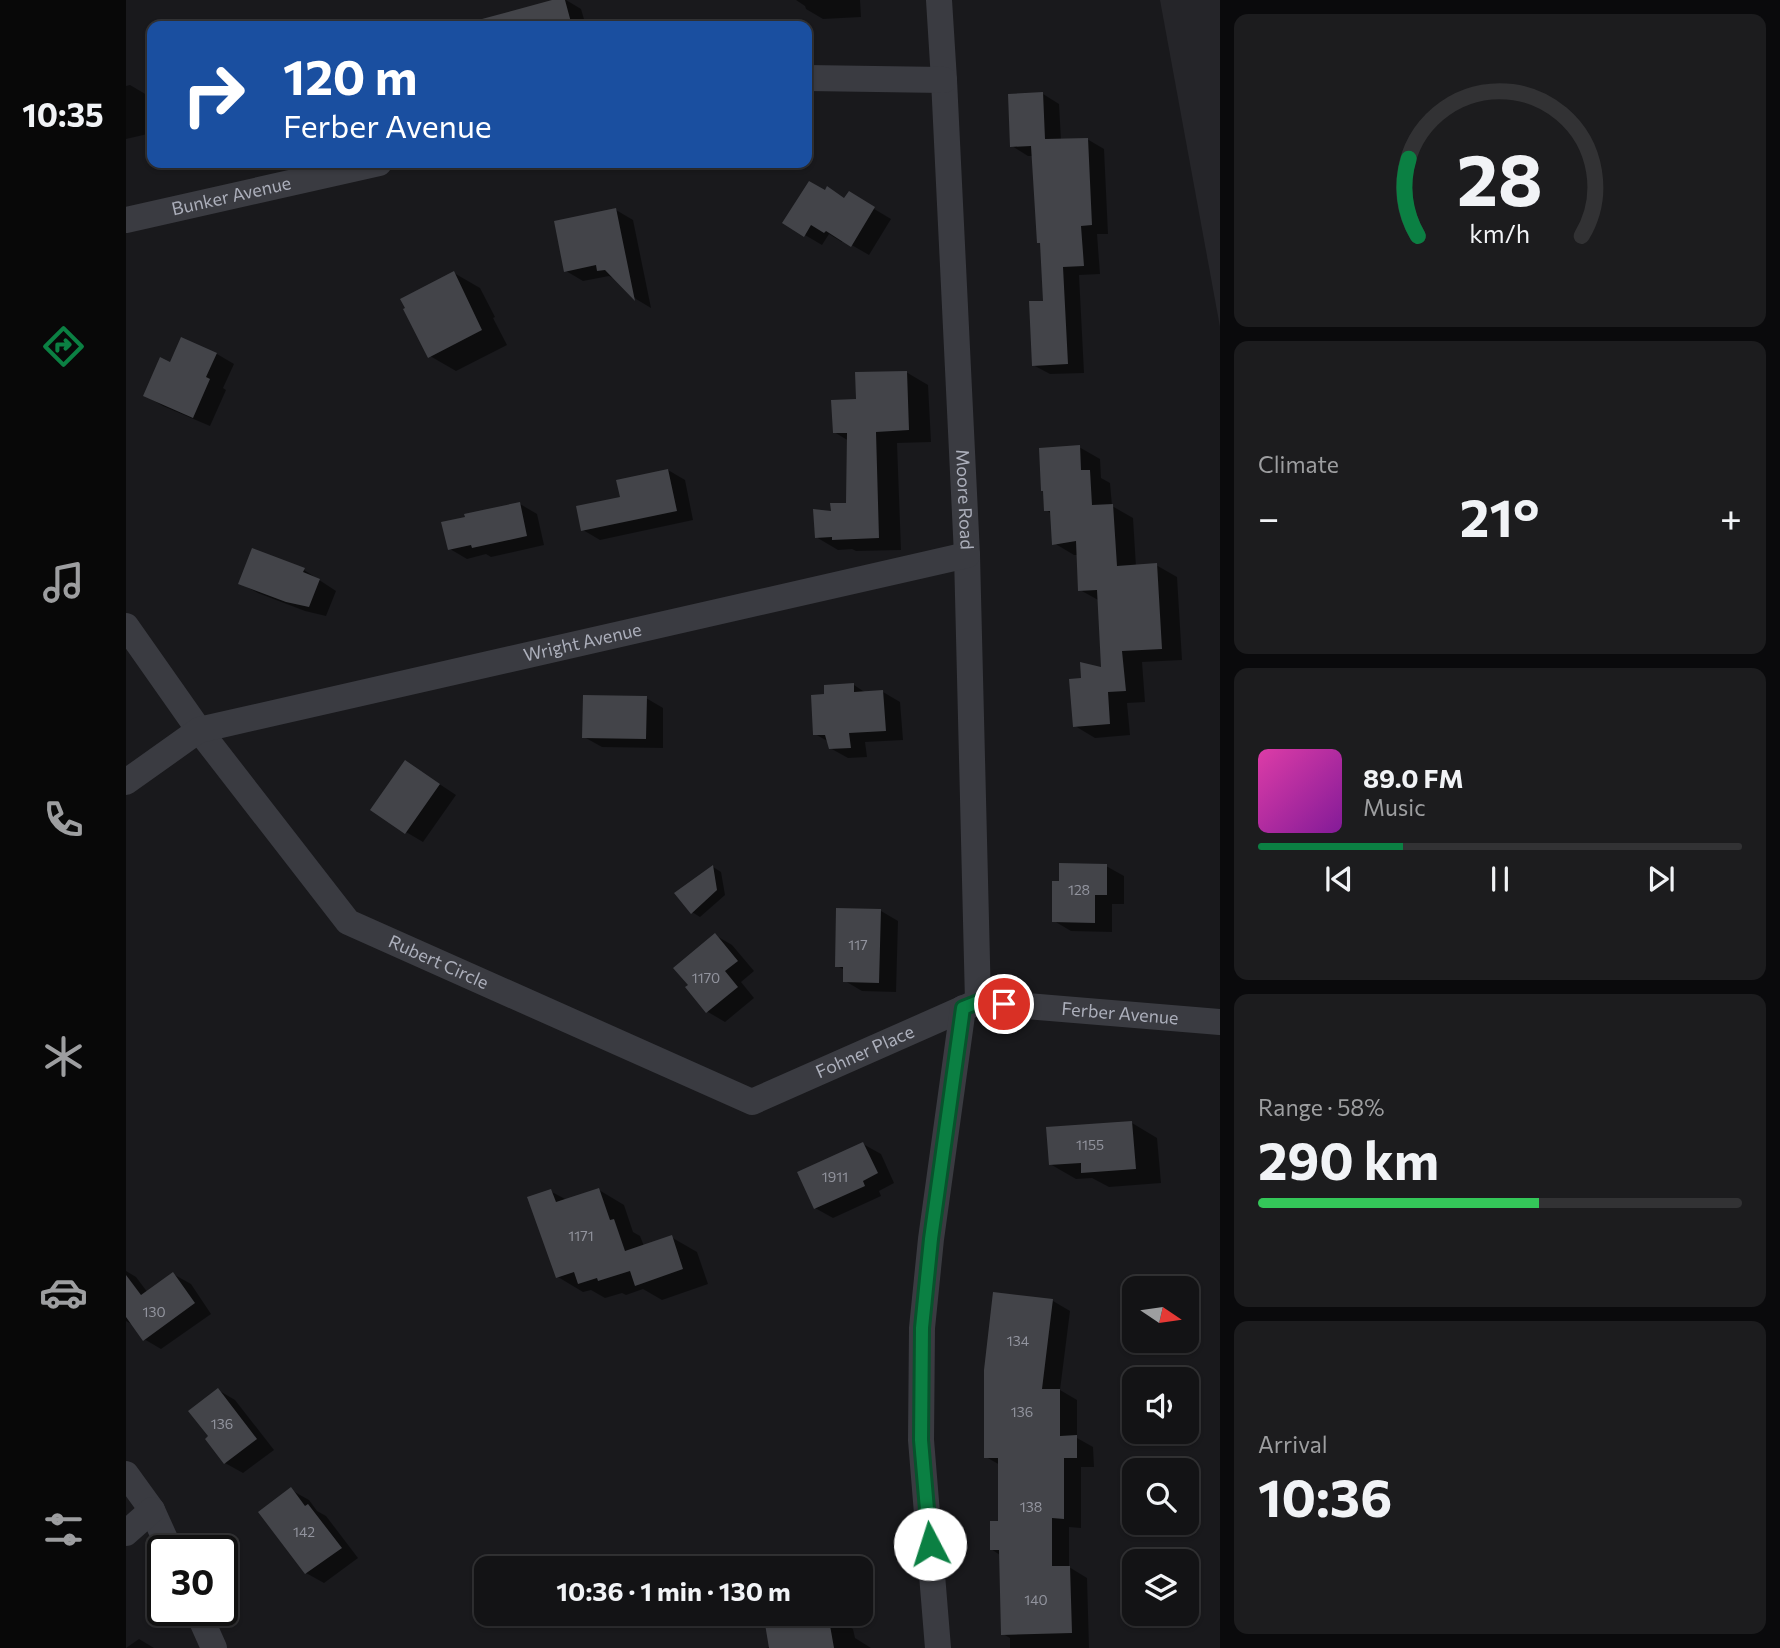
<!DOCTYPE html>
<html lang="en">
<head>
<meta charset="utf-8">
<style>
	body { margin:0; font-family:Commissioner,sans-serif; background:#1c1c1e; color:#f1f3f6; height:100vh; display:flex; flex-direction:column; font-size:26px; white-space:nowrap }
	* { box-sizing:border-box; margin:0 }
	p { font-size:23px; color:#9d9ea0 }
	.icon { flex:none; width:38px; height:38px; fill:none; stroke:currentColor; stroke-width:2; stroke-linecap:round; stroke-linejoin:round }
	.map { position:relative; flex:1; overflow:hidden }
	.panel { display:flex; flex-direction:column; gap:14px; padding:14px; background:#0a0a0c; width:560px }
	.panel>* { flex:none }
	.guide { position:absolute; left:21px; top:21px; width:665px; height:147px; border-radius:14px; box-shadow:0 2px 5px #0004,0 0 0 2px #323234; background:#1a4fa0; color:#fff; overflow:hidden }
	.needle { width:46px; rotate:103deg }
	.tools { position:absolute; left:996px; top:1276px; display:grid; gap:14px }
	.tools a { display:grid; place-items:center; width:77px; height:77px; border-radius:14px; background:#131315; box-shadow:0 2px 5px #0004,0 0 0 2px #323234; font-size:35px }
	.speed { position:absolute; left:21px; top:1535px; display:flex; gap:14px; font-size:35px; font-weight:700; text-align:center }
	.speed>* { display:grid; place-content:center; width:91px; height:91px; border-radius:50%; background:#131315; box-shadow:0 2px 5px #0004,0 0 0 2px #323234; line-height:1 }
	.speed .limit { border:4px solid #111; border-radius:10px; background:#fff; color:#111 }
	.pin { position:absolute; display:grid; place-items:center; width:60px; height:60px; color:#fff; margin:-30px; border:4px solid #fff; border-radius:50%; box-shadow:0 2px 7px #0007 }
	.me { position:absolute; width:77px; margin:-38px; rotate:355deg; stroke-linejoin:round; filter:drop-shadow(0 0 5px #0008) }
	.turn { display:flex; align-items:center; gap:24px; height:147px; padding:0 21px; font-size:32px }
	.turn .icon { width:91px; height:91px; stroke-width:2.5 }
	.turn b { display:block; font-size:49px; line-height:60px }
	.big { font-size:52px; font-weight:700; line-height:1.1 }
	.panel .card { flex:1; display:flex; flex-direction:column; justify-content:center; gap:10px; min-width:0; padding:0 24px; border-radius:14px; background:#1c1c1e }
	.panel .dial { align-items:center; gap:0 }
	.dial svg { height:182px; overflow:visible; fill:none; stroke:#323234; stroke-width:7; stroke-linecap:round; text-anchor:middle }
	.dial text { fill:#f1f3f6; stroke:none }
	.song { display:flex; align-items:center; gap:21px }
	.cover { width:84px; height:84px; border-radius:10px; background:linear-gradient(135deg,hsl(320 70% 55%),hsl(290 70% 35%)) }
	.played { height:7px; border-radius:4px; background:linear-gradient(90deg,#0b8043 30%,#323234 30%) }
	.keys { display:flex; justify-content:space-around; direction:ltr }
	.heat { display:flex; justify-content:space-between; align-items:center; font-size:38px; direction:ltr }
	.charge { height:10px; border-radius:5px; background:linear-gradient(90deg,#34c759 58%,#323234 0) }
	.trip { position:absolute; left:348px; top:1556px; width:399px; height:70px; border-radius:14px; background:#131315; box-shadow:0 2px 5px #0004,0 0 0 2px #323234; font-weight:700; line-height:70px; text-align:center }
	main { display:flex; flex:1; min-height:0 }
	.tabs { display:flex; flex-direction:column; width:126px; justify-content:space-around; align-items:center; background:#080808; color:#9d9ea0 }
	.tabs .icon { width:49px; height:49px }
	.tabs .active { color:#0b8043 }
	.tabs b { font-size:32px; color:#f1f3f6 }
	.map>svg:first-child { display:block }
</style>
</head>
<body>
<main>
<nav class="tabs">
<b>10:35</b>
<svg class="icon active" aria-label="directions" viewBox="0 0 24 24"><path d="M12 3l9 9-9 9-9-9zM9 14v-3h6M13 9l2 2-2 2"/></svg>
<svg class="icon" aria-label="music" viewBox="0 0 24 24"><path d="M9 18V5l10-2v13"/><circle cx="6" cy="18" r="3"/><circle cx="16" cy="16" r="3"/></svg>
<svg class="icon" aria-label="phone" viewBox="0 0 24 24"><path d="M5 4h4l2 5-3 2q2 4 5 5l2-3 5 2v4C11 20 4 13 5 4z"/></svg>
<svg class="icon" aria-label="climate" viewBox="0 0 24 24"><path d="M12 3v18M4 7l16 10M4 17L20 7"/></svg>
<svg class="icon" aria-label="car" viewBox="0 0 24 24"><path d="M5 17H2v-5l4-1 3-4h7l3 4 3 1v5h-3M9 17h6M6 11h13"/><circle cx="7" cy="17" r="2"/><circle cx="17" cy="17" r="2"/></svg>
<svg class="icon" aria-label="filters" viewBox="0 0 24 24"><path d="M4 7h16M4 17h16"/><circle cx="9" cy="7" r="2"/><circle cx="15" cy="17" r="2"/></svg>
</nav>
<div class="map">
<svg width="1094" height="1648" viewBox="0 0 1094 1648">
	<rect width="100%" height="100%" fill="#19191c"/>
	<!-- built -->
	<path fill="#252529" d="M1034,0H1094V327Z"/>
	<!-- shadow -->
	<path fill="#0007" d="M432,0H440L455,9L460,26H395L391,11Z
		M670,0H734L735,17L697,19L680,9L679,6Z
		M4,85L21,95L26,117V133L0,139V86Z
		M917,94L933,104L935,140L961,139L978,149L982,234H971L974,274L953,275L958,373L924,374L907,365L919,302L916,244L913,242L908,156H902L886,146Z
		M700,192L720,199L723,194L765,219L743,255L717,240L716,242L703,234L696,245L679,235Z
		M490,210L507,220L525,308L510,299L491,280L483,276L457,281L440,271Z
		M328,273L354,288L369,317L367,318L381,345L330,371L304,356Z
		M56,339L91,354L108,364L97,388L100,390L84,426L37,406L20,396L45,364Z
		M780,372L802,385L805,442L771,443L775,550L730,551L726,549L712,550L690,537L707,513L722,505L723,441L708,432L732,400Z
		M953,447L974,459L975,478L984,483L986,506L1007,518L1010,567L1030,565L1051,577L1056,660L1016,662L1019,702L1001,703L1004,735L969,738L949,726L977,669L974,601L954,590L952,555H948L928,543L926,514L920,510Z
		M542,470L559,480L567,520L474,540L457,530L496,498Z
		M394,504L411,514L418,545L365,557L360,554L341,559L324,549Z
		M127,550L178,570L210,591L200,616L179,611L132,593L114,583Z
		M728,685L740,693L757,692L774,702L777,740L739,742L741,757L722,758L704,748L703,742L689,734L700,696Z
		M520,698L537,708V748L476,747L458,737Z
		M280,762L330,795L297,842L280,832Z
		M980,866L998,876V904H986V932L945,931L928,921L935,883Z
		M587,867L595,872L599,895L574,917L566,912Z
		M755,911L772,921L770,992L736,991L719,981V970L711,966Z
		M589,935L606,945L628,971L615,982L628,998L599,1022L582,1012Z
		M1006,1123L1031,1138L1035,1183L983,1187L966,1178L950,1179L924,1164Z
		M737,1144L755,1154L768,1183L753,1191L755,1196L707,1218L689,1208Z
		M473,1190L498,1205L507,1232L514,1236L518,1246L545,1237L571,1252L582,1284L536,1300L517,1289L500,1295L496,1293L479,1298L465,1290L457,1292L432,1277L424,1191L441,1200Z
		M0,1271L10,1277L22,1293L47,1274L65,1284L85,1314L35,1349L18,1339L9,1326L0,1321Z
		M927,1301L944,1311L934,1390L951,1400V1438L967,1447L968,1467H955V1528L943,1527V1567L961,1578L963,1648H884V1638L877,1634L874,1555L865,1549L874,1523V1465L860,1457Z
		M92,1390L109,1400L148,1450L117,1473L99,1463L84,1436Z
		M165,1490L183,1500L191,1511L200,1516L232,1558L198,1583L180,1573L135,1512Z
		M701,1614L727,1629L729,1638L745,1648H640L644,1647Z
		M13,1639L28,1648H0Z"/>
	<!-- building -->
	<path fill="#434449" d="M426,0H439L446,26H357L356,19Z
		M917,92L919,139L962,138L966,225L955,226L958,266L937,267L942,364L906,366L903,301H917L914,243H911L905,146L884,147L882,94Z
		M683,181L699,190L701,186L718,198L723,191L749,207L725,247L700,231L698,233L685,225L678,237L656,223Z
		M490,208L500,257L509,301L479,270L471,271L470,265L438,272L428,221Z
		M328,271L356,330L302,358L277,309L279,308L274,299Z
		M55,337L91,353L80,377L84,379L67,418L17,396L34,357L44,362Z
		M781,371L783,430L750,432L753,538L706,540V537L689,538L687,509L705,511L704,503H720L721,433H707L705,400L730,399L729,372Z
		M954,445L955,470H964L966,505L987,504L991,566L1031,563L1036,649L996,651L1000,691L982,692L984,724L947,727L943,679L955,678L954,662L975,667L971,590L952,591L950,541L926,545L924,511H918L917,491H915L913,448Z
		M542,469L551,511L455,531L450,506L494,497L490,480Z
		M394,502L401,536L346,548L345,545L322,550L315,522L339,517L338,514Z
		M126,548L179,568L177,572L194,579L183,607L160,602L112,584Z
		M728,683V692L757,690L760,731L723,733L725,748L703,749L699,735H687L685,695L698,694V685Z
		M457,695L521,696L520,739L456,738Z
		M279,760L314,784L279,834L244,810Z
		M933,863L981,864V895H969V923L926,922V881H933Z
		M587,865L591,890L565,914L548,893Z
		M710,908L755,909L753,983L717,982V967H709Z
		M589,933L612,961L599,971L612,987L580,1013L559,987L562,985L547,968Z
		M1006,1121L1010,1169L955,1173V1163L923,1165L920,1127Z
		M737,1142L752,1173L737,1181L739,1186L688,1209L671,1172Z
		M473,1188L484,1220L488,1219L499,1251L546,1235L557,1269L509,1286L504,1271L472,1281L471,1278L452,1284L448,1272L430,1278L401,1197L425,1189L430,1202Z
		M47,1272L69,1303L17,1341L0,1317V1275L15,1295Z
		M867,1292L927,1299L916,1389H934V1436L951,1435V1458H938V1519L926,1518V1566H944L946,1633L875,1635L873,1550H864V1521H872V1458H858V1370Z
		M92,1388L131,1439L98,1464L79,1439L82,1436L62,1411Z
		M165,1487L179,1506L182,1504L216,1548L179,1574L132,1512Z
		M696,1614H702L708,1648H643L639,1624Z"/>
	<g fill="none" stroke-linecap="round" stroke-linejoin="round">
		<!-- street -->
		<g stroke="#3a3b41" stroke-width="26">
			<path id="s1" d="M813,0L818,80L841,555L852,1002"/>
			<path d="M681,78L818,80"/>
			<path id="s2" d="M0,220L253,163"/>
			<path id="s3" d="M0,626L73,730L222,922L626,1102L852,1002L1094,1022"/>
			<path id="s4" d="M0,782L73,730L841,555"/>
			<path d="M0,1474L26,1510L44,1550"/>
			<path d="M0,1533L26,1510"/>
			<path d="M71,1610L88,1648"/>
			<path d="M812,1648L795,1440L796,1328L805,1239L837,1008"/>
		</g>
	</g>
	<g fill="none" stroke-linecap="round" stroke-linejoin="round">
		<defs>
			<path id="route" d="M804,1544L795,1440L796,1328L805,1239L837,1008L852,1002L878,1004"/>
		</defs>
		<!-- route casing -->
		<use href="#route" stroke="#07532c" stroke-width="18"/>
		<!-- route -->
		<use href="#route" stroke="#0b8043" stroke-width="12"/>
	</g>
	<g text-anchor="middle" stroke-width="7" stroke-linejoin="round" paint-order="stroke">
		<!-- number labels -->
		<g font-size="14" fill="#92949e">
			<text x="953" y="895">128</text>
			<text x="732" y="950">117</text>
			<text x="580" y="983">1170</text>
			<text x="964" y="1150">1155</text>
			<text x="709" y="1182">1911</text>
			<text x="455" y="1241">1171</text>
			<text x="28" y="1317">130</text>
			<text x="892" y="1346">134</text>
			<text x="896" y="1417">136</text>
			<text x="96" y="1429">136</text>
			<text x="905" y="1512">138</text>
			<text x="178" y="1537">142</text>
			<text x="910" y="1605">140</text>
		</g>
		<!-- street labels -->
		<g font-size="18" fill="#acafbb" stroke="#141417">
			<text dy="6" stroke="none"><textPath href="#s2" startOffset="108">Bunker Avenue</textPath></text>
			<text dy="6" stroke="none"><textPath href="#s1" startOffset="500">Moore Road</textPath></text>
			<text dy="6" stroke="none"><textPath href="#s4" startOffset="483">Wright Avenue</textPath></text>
			<text dy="6" stroke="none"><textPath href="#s3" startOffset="469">Rubert Circle</textPath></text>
			<text dy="6" stroke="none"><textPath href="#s3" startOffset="1202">Ferber Avenue</textPath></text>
			<text dy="6" stroke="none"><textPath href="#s3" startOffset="936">Fohner Place</textPath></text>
		</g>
	</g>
</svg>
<div class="tools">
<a><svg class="needle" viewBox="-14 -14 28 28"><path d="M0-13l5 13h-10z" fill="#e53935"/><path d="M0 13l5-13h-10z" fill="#9d9ea0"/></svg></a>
<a><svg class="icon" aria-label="sound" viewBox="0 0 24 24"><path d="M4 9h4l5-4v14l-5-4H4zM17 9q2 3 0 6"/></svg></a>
<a><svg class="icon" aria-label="search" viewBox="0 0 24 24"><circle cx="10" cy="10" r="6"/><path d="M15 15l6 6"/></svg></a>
<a><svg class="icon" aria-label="layers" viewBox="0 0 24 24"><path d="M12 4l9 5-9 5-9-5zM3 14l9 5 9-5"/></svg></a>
</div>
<div class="speed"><div class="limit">30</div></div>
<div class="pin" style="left:878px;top:1004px;background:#d93025"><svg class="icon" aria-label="arrive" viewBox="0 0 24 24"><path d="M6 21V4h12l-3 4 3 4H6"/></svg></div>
<svg class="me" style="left:804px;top:1544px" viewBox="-20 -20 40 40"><circle r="19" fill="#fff"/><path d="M0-13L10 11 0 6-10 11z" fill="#0b8043"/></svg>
<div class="trip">10:36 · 1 min · 130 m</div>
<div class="guide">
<div class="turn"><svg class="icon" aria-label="right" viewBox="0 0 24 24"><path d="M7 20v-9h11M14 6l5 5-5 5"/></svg><div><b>120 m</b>Ferber Avenue</div></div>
</div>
</div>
<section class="panel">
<div class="card dial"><svg viewBox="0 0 100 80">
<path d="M14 69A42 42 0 1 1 86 69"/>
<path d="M14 69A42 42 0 0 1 10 35" stroke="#0b8043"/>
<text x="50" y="56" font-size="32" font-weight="700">28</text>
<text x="50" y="72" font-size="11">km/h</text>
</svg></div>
<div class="card"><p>Climate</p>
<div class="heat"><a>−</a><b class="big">21°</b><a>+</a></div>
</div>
<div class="card">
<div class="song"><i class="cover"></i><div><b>89.0 FM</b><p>Music</p></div></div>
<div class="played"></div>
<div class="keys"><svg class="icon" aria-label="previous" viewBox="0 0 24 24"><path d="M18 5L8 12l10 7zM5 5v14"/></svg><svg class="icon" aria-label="pause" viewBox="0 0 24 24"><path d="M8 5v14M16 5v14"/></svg><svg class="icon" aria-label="next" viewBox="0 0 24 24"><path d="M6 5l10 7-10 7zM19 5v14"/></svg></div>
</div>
<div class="card"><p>Range · 58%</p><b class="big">290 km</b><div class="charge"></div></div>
<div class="card"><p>Arrival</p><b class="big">10:36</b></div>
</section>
</main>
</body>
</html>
